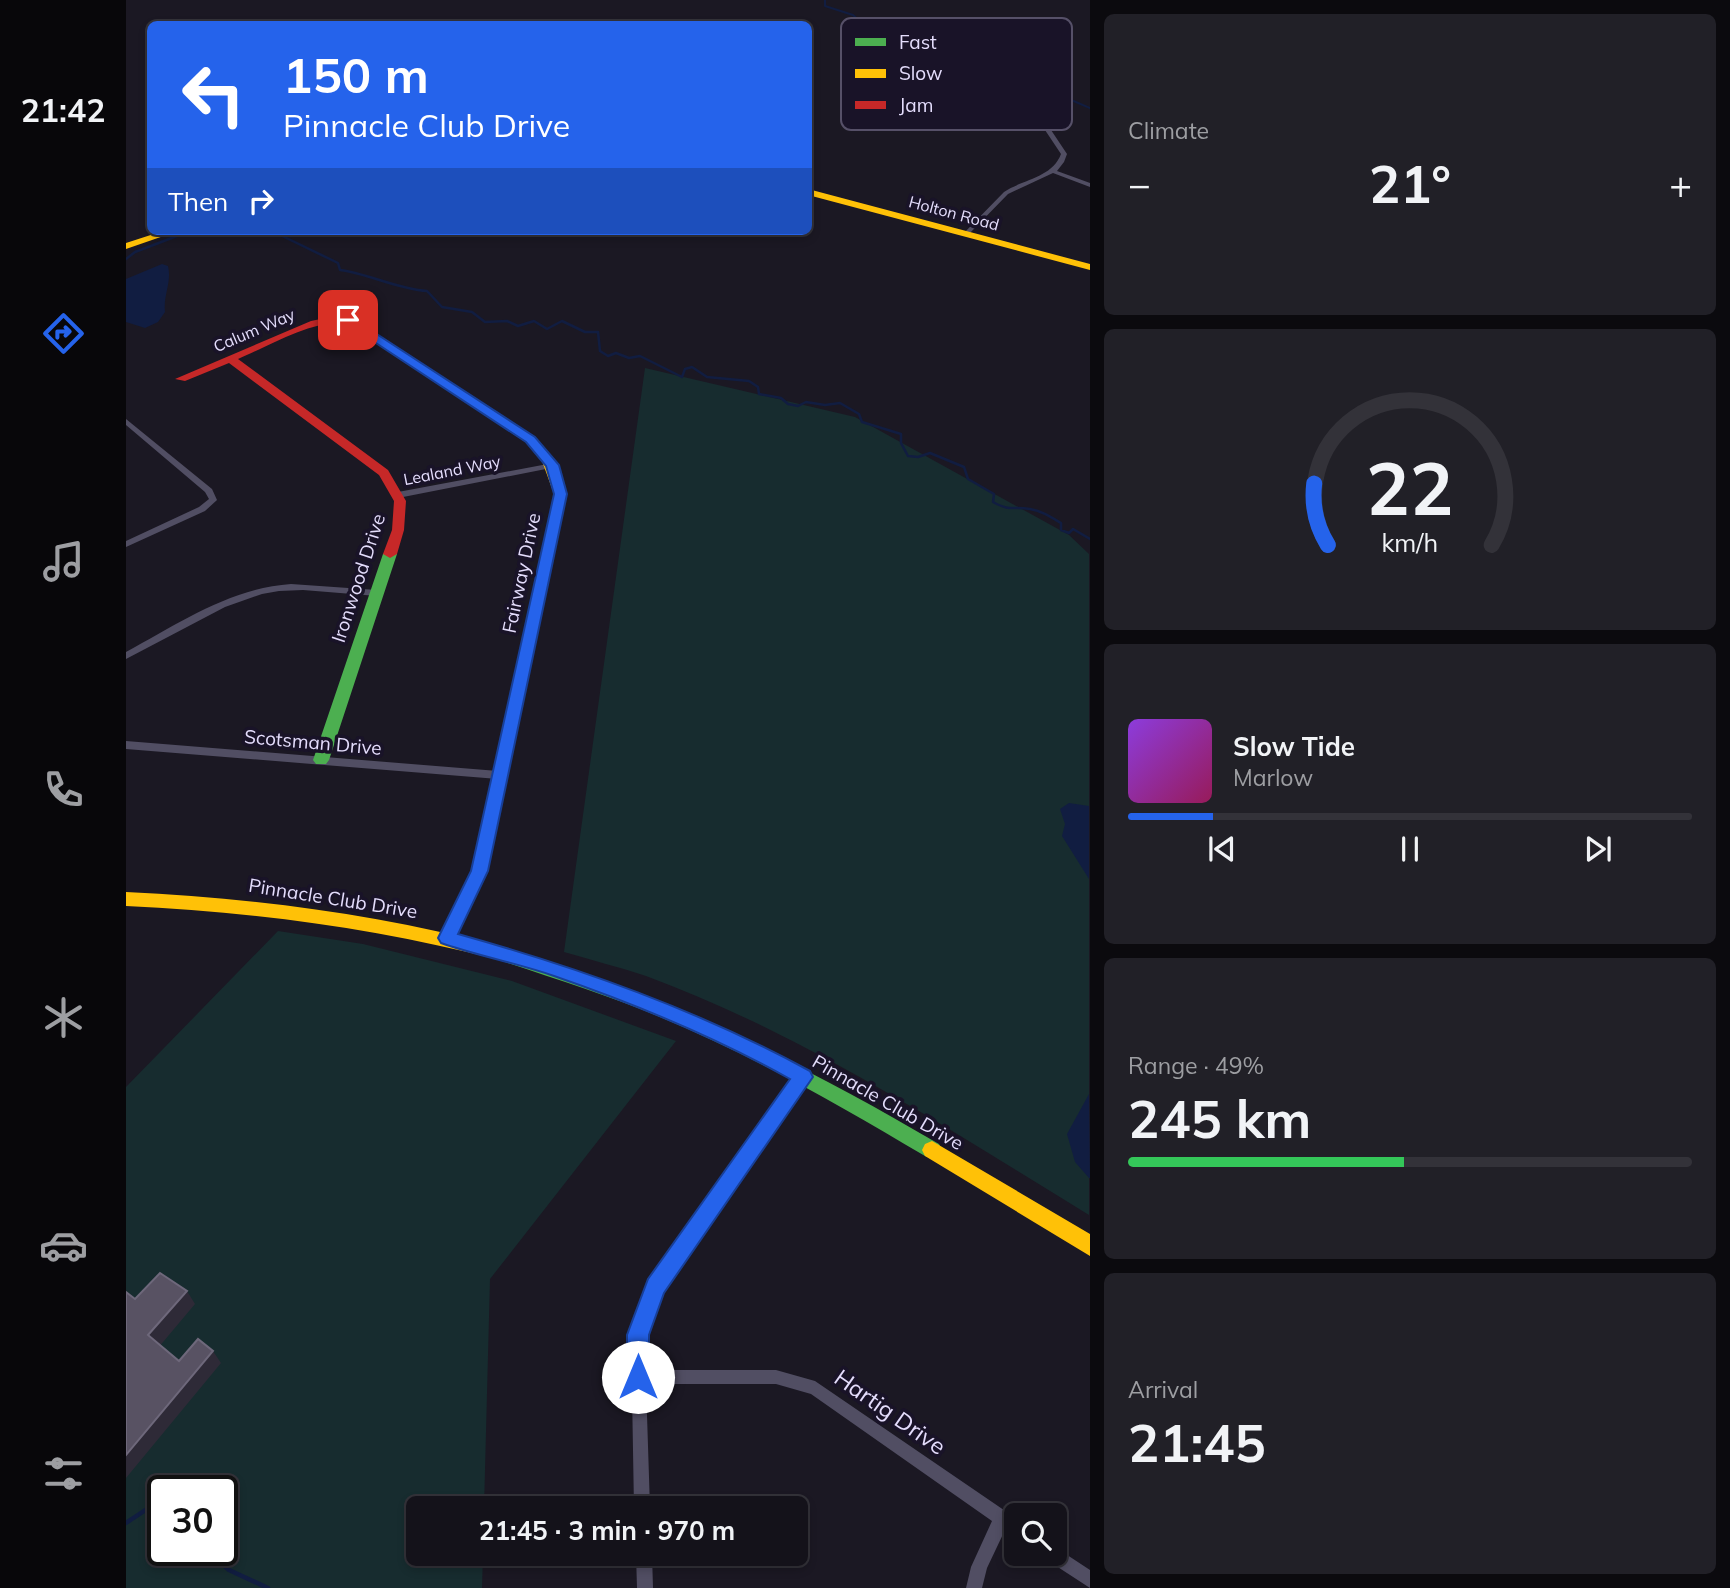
<!DOCTYPE html>
<html lang="en">
<head>
<meta charset="utf-8">
<style>
	body { margin:0; font-family:Mulish,sans-serif; background:#212027; color:#f1f3f6; height:100vh; display:flex; flex-direction:column; font-size:26px; white-space:nowrap }
	* { box-sizing:border-box; margin:0 }
	p { font-size:23px; color:#9d9ea2 }
	.icon { flex:none; width:38px; height:38px; fill:none; stroke:currentColor; stroke-width:2; stroke-linecap:round; stroke-linejoin:round }
	.map { position:relative; flex:1; overflow:hidden }
	.panel { display:flex; flex-direction:column; gap:14px; padding:14px; background:#0b0a0e; width:640px }
	.panel>* { flex:none }
	.guide { position:absolute; left:21px; top:21px; width:665px; height:214px; border-radius:10px; box-shadow:0 4px 10px #0003,0 0 0 2px #333239; background:#2563eb; color:#fff; overflow:hidden }
	.buttons { position:absolute; left:878px; top:1503px; display:grid; gap:14px }
	.buttons a { display:grid; place-items:center; width:63px; height:63px; border-radius:10px; background:#14121a; box-shadow:0 4px 10px #0003,0 0 0 2px #333239; font-size:35px }
	.speed { position:absolute; left:21px; top:1475px; display:flex; gap:14px; font-size:35px; font-weight:700; text-align:center }
	.speed>* { display:grid; place-content:center; width:91px; height:91px; border-radius:50%; background:#14121a; box-shadow:0 4px 10px #0003,0 0 0 2px #333239; line-height:1 }
	.speed .limit { border:4px solid #111; border-radius:10px; background:#fff; color:#111 }
	.pin { position:absolute; display:grid; place-items:center; width:60px; height:60px; color:#fff; margin:-30px; border-radius:14px; box-shadow:0 4px 10px #0006 }
	.me { position:absolute; width:77px; margin:-38px; rotate:0deg; stroke-linejoin:round; filter:drop-shadow(0 0 5px #0008) }
	.turn { display:flex; align-items:center; gap:24px; height:147px; padding:0 21px; font-size:32px }
	.turn .icon { width:91px; height:91px; stroke-width:2.5 }
	.turn b { display:block; font-size:49px; line-height:60px }
	.then { display:flex; align-items:center; height:66px; padding:0 21px; background:#0003; gap:14px; font-size:26px }
	.big { font-size:52px; font-weight:700; line-height:1.1 }
	.panel .card { flex:1; display:flex; flex-direction:column; justify-content:center; gap:10px; min-width:0; padding:0 24px; border-radius:10px; background:#212027 }
	.panel .dial { align-items:center; gap:0 }
	.dial svg { height:182px; overflow:visible; fill:none; stroke:#333239; stroke-width:7; stroke-linecap:round; text-anchor:middle }
	.dial text { fill:#f1f3f6; stroke:none }
	.song { display:flex; align-items:center; gap:21px }
	.cover { width:84px; height:84px; border-radius:10px; background:linear-gradient(135deg,hsl(270 70% 55%),hsl(330 70% 35%)) }
	.played { height:7px; border-radius:4px; background:linear-gradient(90deg,#2563eb 15%,#333239 15%) }
	.keys { display:flex; justify-content:space-around; direction:ltr }
	.heat { display:flex; justify-content:space-between; align-items:center; font-size:38px; direction:ltr }
	.charge { height:10px; border-radius:5px; background:linear-gradient(90deg,#34c759 49%,#333239 0) }
	.trip { position:absolute; left:280px; top:1496px; width:402px; height:70px; border-radius:10px; background:#14121a; box-shadow:0 4px 10px #0003,0 0 0 2px #333239; font-weight:700; line-height:70px; text-align:center }
	main { display:flex; flex:1; min-height:0 }
	.dock { display:flex; flex-direction:column; width:126px; justify-content:space-around; align-items:center; background:#08070a; color:#9d9ea2 }
	.dock .icon { width:49px; height:49px }
	.dock .selected { color:#2563eb }
	.dock b { font-size:32px; color:#f1f3f6 }
	.map>svg:first-child { display:block }
</style>
</head>
<body>
<main>
<nav class="dock">
<b>21:42</b>
<svg class="icon selected" aria-label="directions" viewBox="0 0 24 24"><path d="M12 3l9 9-9 9-9-9zM9 14v-3h6M13 9l2 2-2 2"/></svg>
<svg class="icon" aria-label="music" viewBox="0 0 24 24"><path d="M9 18V5l10-2v13"/><circle cx="6" cy="18" r="3"/><circle cx="16" cy="16" r="3"/></svg>
<svg class="icon" aria-label="phone" viewBox="0 0 24 24"><path d="M5 4h4l2 5-3 2q2 4 5 5l2-3 5 2v4C11 20 4 13 5 4z"/></svg>
<svg class="icon" aria-label="climate" viewBox="0 0 24 24"><path d="M12 3v18M4 7l16 10M4 17L20 7"/></svg>
<svg class="icon" aria-label="car" viewBox="0 0 24 24"><path d="M5 17H2v-5l4-1 3-4h7l3 4 3 1v5h-3M9 17h6M6 11h13"/><circle cx="7" cy="17" r="2"/><circle cx="17" cy="17" r="2"/></svg>
<svg class="icon" aria-label="filters" viewBox="0 0 24 24"><path d="M4 7h16M4 17h16"/><circle cx="9" cy="7" r="2"/><circle cx="15" cy="17" r="2"/></svg>
</nav>
<div class="map">
<svg width="964" height="1588" viewBox="0 0 964 1588">
	<rect width="100%" height="100%" fill="#1b1823"/>
	<!-- green -->
	<path fill="#172c2f" fill-rule="evenodd" d="M519,368L729,417L943,535L963,554V1215C821,1128 677,1034 520,976C493,967 465,960 438,952Z
		M152,931L237,944L386,981L550,1041L364,1279L358,1508H292V1554H357L356,1588H0V1087ZM37,1491H96V1550H37Z"/>
	<!-- water -->
	<path fill="#111d41" d="M36,264L42,266C46,282 37,295 39,312L32,322L19,328L0,322V279Z
		M943,803L963,806V879L936,836L939,824L934,809Z
		M963,1094L964,1178H963L949,1162L941,1134Z"/>
	<g fill="none" stroke-linecap="round" stroke-linejoin="round">
		<!-- stream-far2 -->
		<path stroke="#111d41" stroke-width="2" d="M699,0V6L727,15L738,25L736,28L772,32L804,50L854,61L861,68L897,69L911,76L904,80L896,78L890,85L922,90L964,108"/>
		<!-- stream-far1 -->
		<path stroke="#111d41" stroke-width="2.5" d="M146,231L212,263L214,270C244,274 271,289 301,291L316,307L346,312L359,322L381,321L392,326L408,321L421,329L436,321L459,332H472L474,351L482,356L490,353L503,358L514,356L556,377L559,369L566,367L581,377L623,381L632,387L633,394L655,398L662,404L672,406L680,402L699,405L714,403L733,414L736,422L775,434V443L782,456L792,457L804,453L838,467L842,479L868,494L867,502C885,512 886,506 904,509C916,511 925,517 935,523V530L943,533L947,529L964,539
			M0,259L9,252L64,231"/>
		<!-- stream -->
		<path stroke="#111d41" stroke-width="4.5" d="M0,1523L21,1509L37,1505
			M81,1550L103,1570L142,1588"/>
		<!-- street -->
		<path fill="#514e63" fill-rule="evenodd" d="M929,103L934,104L922,120L925,130L941,154L938,162L931,171L964,183V187L927,173L882,194L842,235H838V233L878,192C897,179 926,178 935,154L919,130L916,120Z
			M0,419L86,489L91,500L79,511L0,547V541L73,507L83,499L79,492L0,425Z
			M427,463L431,465L430,467L272,498L268,495L272,492Z
			M165,584L251,590L256,593L251,596L177,590L153,591L136,594L99,607L0,659V652C52,624 104,588 165,584Z
			M0,741L372,771L377,775L372,779L0,749Z
			M677,1071L681,1073L683,1077L681,1081L535,1291L519,1335L520,1370H650L689,1381L891,1519V1537L879,1530L861,1568L856,1588H840L845,1567L866,1521L685,1394L650,1384H520L524,1508H508L505,1335L522,1287L673,1073Z
			M929,1547L964,1570V1588L921,1560L919,1554H929Z
			M510,1554H526L527,1588H511Z"/>
		<!-- fast -->
		<path fill="#4caf50" fill-rule="evenodd" d="M264,550L271,554L203,760L200,764H190L187,760L257,554Z
			M360,834L366,836L368,840L361,871L327,943L321,945L315,943L312,938L345,871L352,840L354,836Z
			M373,946C533,993 670,1060 813,1144L816,1150L813,1156L806,1159L799,1156C713,1105 626,1055 534,1017C479,994 423,977 367,958L364,953L367,948Z"/>
		<!-- slow -->
		<path fill="#ffc107" fill-rule="evenodd" d="M682,189L964,264V270L682,195Z
			M37,231H52L0,249V243Z
			M299,367L409,437L428,460L440,494L368,840L366,844H354L352,840L428,494L416,461L401,443L295,372L293,370Z
			M0,892C127,898 250,914 373,946L379,948L382,953L379,958L373,960C250,928 127,912 0,906Z
			M806,1141L964,1234V1256L799,1156L796,1150L799,1144Z"/>
		<!-- jam -->
		<path fill="#c62828" fill-rule="evenodd" d="M209,316L226,318L305,370L295,372L219,323C186,320 143,346 112,359L262,470L280,501L278,530L271,554L264,558L257,554L266,530L268,501L253,475L103,363L59,381L49,379L185,321Z"/>
	</g>
	<!-- shaded-wall -->
	<path fill="#2e2a37" d="M61,1291L69,1304L32,1348L22,1335Z
		M87,1351L95,1363L0,1478V1455Z"/>
	<!-- building -->
	<path fill="#585263" stroke="#6e687b" stroke-width="2" d="M34,1273L61,1291L22,1335L53,1361L72,1339L87,1351L0,1455V1292L9,1299Z"/>
	<!-- route -->
	<path fill="#2563eb" stroke="#184099" stroke-width="2" d="M218,318H226L409,437L433,465L441,494L362,871L332,934C454,968 572,1010 684,1071L687,1077L538,1293L523,1335V1377L520,1384L512,1388L504,1384L501,1377V1335L522,1279L664,1079C589,1037 509,1004 428,976C391,963 352,956 315,943L312,938L345,871L428,494L420,466L400,442L218,322Z"/>
	<g text-anchor="middle" stroke-width="7" stroke-linejoin="round" paint-order="stroke">
		<!-- far-street labels -->
		<g font-size="16" fill="#e4ddfc" stroke="#191328">
			<text transform="translate(828 213) rotate(15)" y="6">Holton Road</text>
			<text transform="translate(128 330) rotate(-23)" y="6">Calum Way</text>
			<text transform="translate(326 470) rotate(-11)" y="6">Lealand Way</text>
		</g>
		<!-- street labels -->
		<g font-size="19" fill="#e4ddfc" stroke="#191328">
			<text transform="translate(395 573) rotate(-78)" y="7">Fairway Drive</text>
			<text transform="translate(232 578) rotate(-72)" y="7">Ironwood Drive</text>
			<text transform="translate(187 742) rotate(5)" y="7">Scotsman Drive</text>
			<text transform="translate(207 898) rotate(9)" y="7">Pinnacle Club Drive</text>
			<text transform="translate(762 1102) rotate(30)" y="7">Pinnacle Club Drive</text>
		</g>
		<!-- near-street labels -->
		<g font-size="23" fill="#e4ddfc" stroke="#191328">
			<text transform="translate(764 1412) rotate(35)" y="8">Hartig Drive</text>
		</g>
	</g>
	<!-- legend -->
	<rect x="715" y="18" width="231" height="112" rx="10" fill="#191328" stroke="#565068" stroke-width="2"/>
	<rect x="729" y="38" width="31" height="8" fill="#4caf50"/>
	<rect x="729" y="69" width="31" height="9" fill="#ffc107"/>
	<rect x="729" y="101" width="31" height="8" fill="#c62828"/>
	<g font-size="19" fill="#e4ddfc">
		<text x="773" y="49">Fast</text>
		<text x="773" y="80">Slow</text>
		<text x="773" y="112">Jam</text>
	</g>
</svg>
<div class="buttons">
<a><svg class="icon" aria-label="search" viewBox="0 0 24 24"><circle cx="10" cy="10" r="6"/><path d="M15 15l6 6"/></svg></a>
</div>
<div class="speed"><div class="limit">30</div></div>
<div class="pin" style="left:222px;top:320px;background:#d93025"><svg class="icon" aria-label="arrive" viewBox="0 0 24 24"><path d="M6 21V4h12l-3 4 3 4H6"/></svg></div>
<svg class="me" style="left:512px;top:1377px" viewBox="-20 -20 40 40"><circle r="19" fill="#fff"/><path d="M0-13L10 11 0 6-10 11z" fill="#2563eb"/></svg>
<div class="trip">21:45 · 3 min · 970 m</div>
<div class="guide">
<div class="turn"><svg class="icon" aria-label="left" viewBox="0 0 24 24"><path d="M17 20v-9H6M10 6l-5 5 5 5"/></svg><div><b>150 m</b>Pinnacle Club Drive</div></div>
<div class="then">Then<svg class="icon" aria-label="right" viewBox="0 0 24 24"><path d="M7 20v-9h11M14 6l5 5-5 5"/></svg></div>
</div>
</div>
<section class="panel">
<div class="card"><p>Climate</p>
<div class="heat"><a>−</a><b class="big">21°</b><a>+</a></div>
</div>
<div class="card dial"><svg viewBox="0 0 100 80">
<path d="M14 69A42 42 0 1 1 86 69"/>
<path d="M14 69A42 42 0 0 1 8 42" stroke="#2563eb"/>
<text x="50" y="56" font-size="32" font-weight="700">22</text>
<text x="50" y="72" font-size="11">km/h</text>
</svg></div>
<div class="card">
<div class="song"><i class="cover"></i><div><b>Slow Tide</b><p>Marlow</p></div></div>
<div class="played"></div>
<div class="keys"><svg class="icon" aria-label="previous" viewBox="0 0 24 24"><path d="M18 5L8 12l10 7zM5 5v14"/></svg><svg class="icon" aria-label="pause" viewBox="0 0 24 24"><path d="M8 5v14M16 5v14"/></svg><svg class="icon" aria-label="next" viewBox="0 0 24 24"><path d="M6 5l10 7-10 7zM19 5v14"/></svg></div>
</div>
<div class="card"><p>Range · 49%</p><b class="big">245 km</b><div class="charge"></div></div>
<div class="card"><p>Arrival</p><b class="big">21:45</b></div>
</section>
</main>
</body>
</html>
